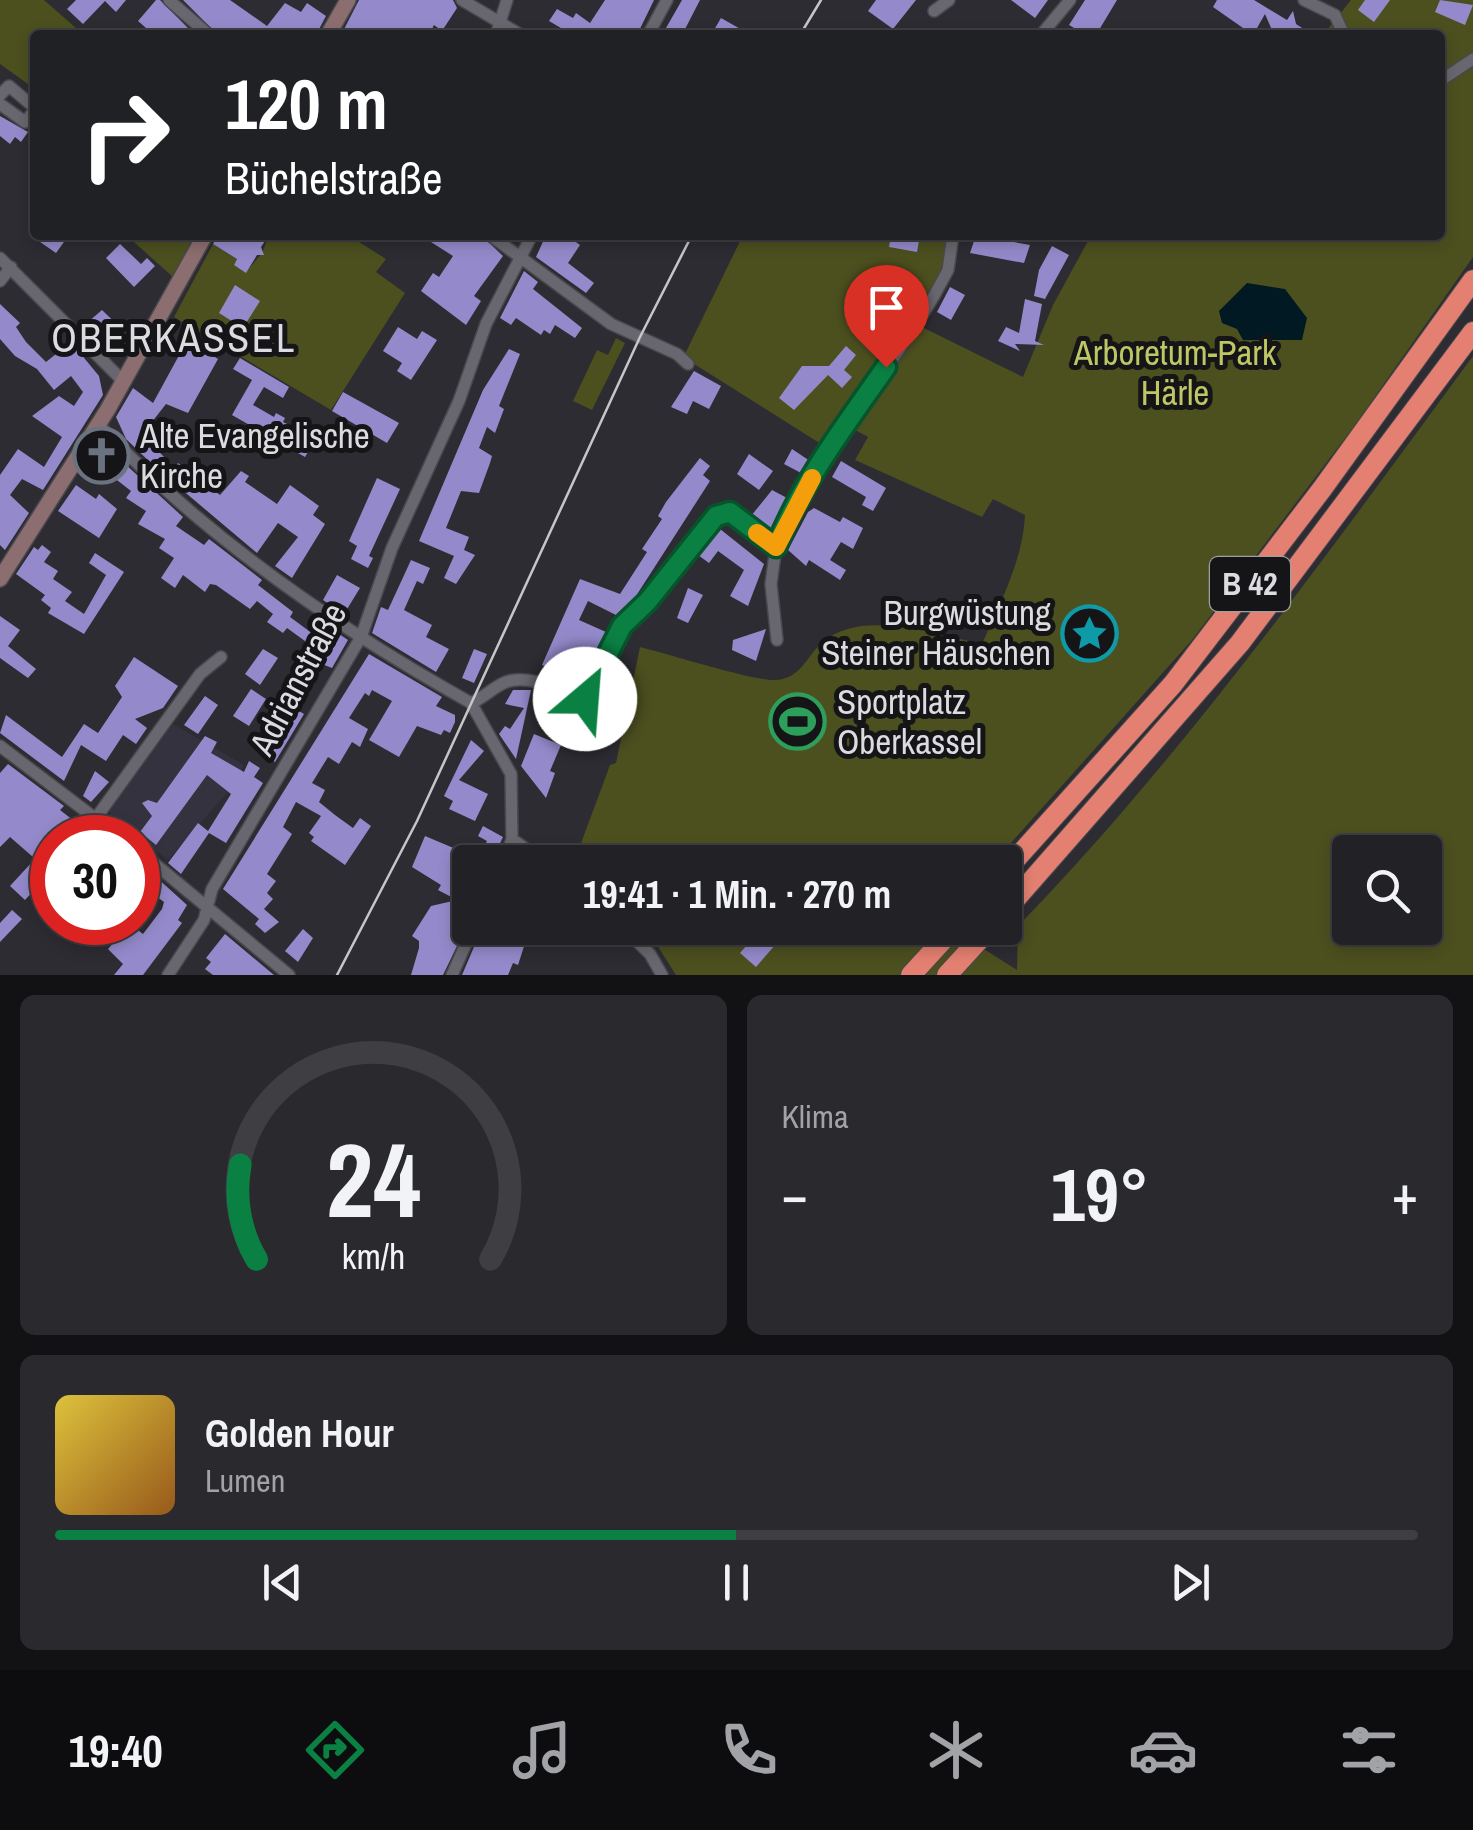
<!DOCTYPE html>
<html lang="de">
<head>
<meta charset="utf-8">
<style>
	body { margin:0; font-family:"Archivo Narrow",sans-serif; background:#29292e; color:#f1f3f6; height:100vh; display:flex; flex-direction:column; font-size:38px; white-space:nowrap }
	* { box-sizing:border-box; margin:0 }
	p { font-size:32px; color:#a2a3a7 }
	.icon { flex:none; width:55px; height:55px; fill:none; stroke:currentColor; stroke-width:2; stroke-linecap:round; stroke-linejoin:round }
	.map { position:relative; height:975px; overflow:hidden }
	.panel { display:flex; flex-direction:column; gap:20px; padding:20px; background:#121215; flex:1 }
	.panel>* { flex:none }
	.top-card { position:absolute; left:30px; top:30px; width:1415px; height:210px; border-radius:10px; box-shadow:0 5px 15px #0003,0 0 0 2px #3e3e43; background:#202124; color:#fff; overflow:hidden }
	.controls { position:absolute; left:1332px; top:835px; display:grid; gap:20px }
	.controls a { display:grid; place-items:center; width:110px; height:110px; border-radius:10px; background:#212126; box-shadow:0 5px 15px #0003,0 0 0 2px #3e3e43; font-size:50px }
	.speed { position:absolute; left:30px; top:815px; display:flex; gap:20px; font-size:50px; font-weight:700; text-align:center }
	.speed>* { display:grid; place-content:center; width:130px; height:130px; border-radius:50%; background:#212126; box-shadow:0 5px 15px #0003,0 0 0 2px #3e3e43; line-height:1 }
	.speed .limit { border:15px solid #d22; background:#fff; color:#111 }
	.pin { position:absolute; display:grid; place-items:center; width:85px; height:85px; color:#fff; margin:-102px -42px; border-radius:50% 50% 50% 0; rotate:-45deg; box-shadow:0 0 10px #0007 }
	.pin .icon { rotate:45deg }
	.me { position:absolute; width:110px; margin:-55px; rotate:27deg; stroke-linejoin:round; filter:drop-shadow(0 0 8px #0008) }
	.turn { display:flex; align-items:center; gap:35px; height:210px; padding:0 30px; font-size:45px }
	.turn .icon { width:130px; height:130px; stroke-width:2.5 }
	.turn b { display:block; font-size:70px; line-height:85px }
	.big { font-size:75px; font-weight:800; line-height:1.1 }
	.panel .card { flex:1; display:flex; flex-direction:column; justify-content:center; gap:15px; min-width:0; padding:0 35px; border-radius:15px; background:#29292e }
	.panel .dial { align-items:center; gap:0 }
	.dial svg { height:260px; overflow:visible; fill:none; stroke:#3e3e43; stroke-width:7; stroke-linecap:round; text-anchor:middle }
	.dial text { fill:#f1f3f6; stroke:none }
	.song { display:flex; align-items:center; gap:30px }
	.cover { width:120px; height:120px; border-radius:15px; background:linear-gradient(135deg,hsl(50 70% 55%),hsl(30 70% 35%)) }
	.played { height:10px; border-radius:5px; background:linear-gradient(90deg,#0b8043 50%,#3e3e43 50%) }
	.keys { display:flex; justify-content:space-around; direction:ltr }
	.heat { display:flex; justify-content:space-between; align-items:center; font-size:55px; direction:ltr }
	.panel .tiles { flex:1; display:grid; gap:20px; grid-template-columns:1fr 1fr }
	.card:last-child { grid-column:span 2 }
	.trip { position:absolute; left:452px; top:845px; width:570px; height:100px; border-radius:10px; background:#212126; box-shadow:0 5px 15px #0003,0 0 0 2px #3e3e43; font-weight:800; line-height:100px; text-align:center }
	.dock { display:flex; height:160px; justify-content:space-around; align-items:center; background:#0d0d0f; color:#a2a3a7 }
	.dock .icon { width:70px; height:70px }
	.dock .selected { color:#0b8043 }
	.dock b { font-size:45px; color:#f1f3f6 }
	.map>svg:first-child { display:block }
</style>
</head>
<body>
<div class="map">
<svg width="1473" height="975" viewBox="0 0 1473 975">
	<rect width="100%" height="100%" fill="#2c2c32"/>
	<!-- built -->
	<path fill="#34323f" d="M173,724L244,765L233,786L168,860L111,816L110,810Z"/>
	<!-- green -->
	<path fill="#4c501f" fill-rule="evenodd" d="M0,0H44L84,35H35V89L0,64Z
		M1351,0H1473V257L1355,425L1192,640L994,862H574L610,765L616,763L640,647C666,653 756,682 776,680C802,678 806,656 823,642C863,608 936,635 982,644C1000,603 1023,560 1025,515L993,499L982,517L855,460L868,437L848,426L920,326L1023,377L1053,305L1088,241L1113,235H1440V35H1323Z
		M126,235H196L173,277Z
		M269,235H348L386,259L376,272L405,293L331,410L174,317L213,244L237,259L234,265L246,272L262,253Z
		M743,235H948L943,272L821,444L691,362L685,354Z
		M616,338L625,343L592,410L573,401L597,350L608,355Z
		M1473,356V975H676L657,945L638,928H951L1017,970L1018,926C1187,752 1329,551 1473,356ZM1350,852H1425V928H1350Z"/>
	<!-- water -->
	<path fill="#001923" d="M1247,283L1285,289L1307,318L1302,340H1243L1237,329L1222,323L1219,311Z"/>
	<!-- building -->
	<path fill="#948acb" d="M76,0H126L116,12L105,1L83,24L67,9Z
		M156,0H160L195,35H154L138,21Z
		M183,0H230L267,26L285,3L301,12L307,3L326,16L316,35H218Z
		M359,0H453L457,8L442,31L434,25L429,35H341Z
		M605,0H654L637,35H564L566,31L549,21L557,9L573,18L576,13L590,23Z
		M682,0H700L682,35H662Z
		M876,0H916L893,29L868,11Z
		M1011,0H1048L1035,18Z
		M1085,0H1117L1096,35H1086L1069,25Z
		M1217,0H1254L1287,20L1293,11L1296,24L1313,35H1274L1265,14L1253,35L1213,7Z
		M1365,0H1390L1374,22L1358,10Z
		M1440,0L1473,5L1465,25L1435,12Z
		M721,18L751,35H711Z
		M0,116L28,132L21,142L15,137L10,144L0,136Z
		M30,235H69L56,253Z
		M218,235L243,239L245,235H269L261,247L264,255H257L246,273L234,265L237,259L213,244Z
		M420,235H481L503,256L474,296L481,301L466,325L421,291L433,273L439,277L453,256Z
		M546,235H566L580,245L568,263L594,283L586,293L536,257Z
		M891,235H920L917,252L889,247Z
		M976,235L1030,245L1024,263L970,253Z
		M120,244L141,264L147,258L155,266L134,287L106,258Z
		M1052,246L1069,255L1045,299L1034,296L1039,270Z
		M524,271L538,282L533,289L582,328L575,338L555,325L550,334L544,330L541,335L516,318L511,325L500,318Z
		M235,285L260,301L243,328L219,313Z
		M950,287L965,295L951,320L937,312Z
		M1025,299L1042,304L1035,341L1044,345L1015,344L1020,351L998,341L1006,327L1019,333Z
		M0,304L20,323L16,327L26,342L46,362L71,342L99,376L103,395L43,490L22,479L10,495L29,513L5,550L0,545V475L18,449L44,467L62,437L32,416L59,396L74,406L83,392L71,376L54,390L37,369L15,356L0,339Z
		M102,310L127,334L111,349L88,322Z
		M398,327L417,339L422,331L437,340L411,380L397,371L402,363L383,351Z
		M188,339L218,359L188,413L166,404L148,427L155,430L146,438L164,457L154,466L126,439L116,417L133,388L153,403Z
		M846,346L856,355L844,370L852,377L842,388L828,375L794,410L779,398L802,366H829Z
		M509,349L520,354L499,406L504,409L495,433L487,427L479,448L492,456L490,463L479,493L461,491L446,528L469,537L464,550L475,555L456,584L444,578L454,556L419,541L483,390Z
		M240,358L289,387L283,398L264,387L253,405L274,417L276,413L285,418L283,422L316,438L305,457L232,415L252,380L233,369Z
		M694,371L721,386L709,409L693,401L687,414L671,407Z
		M343,392L399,423L387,443L332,411Z
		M101,442L183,517L176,526L204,545L209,539L262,580L258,585L293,612L290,617L309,631L318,620L348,640L332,668L322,664L325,658L316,649L287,628L283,633L267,622L273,614L257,601L250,609L216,585L210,584L205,592L183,575L175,588L161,578L174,558L159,548L165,539L138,524L146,511L126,498L131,491L90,459Z
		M792,449L810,461L803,474L784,464Z
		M749,454L773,471L759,490L737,474Z
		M700,458L710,466L703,475L710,481L636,596L618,616L588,601L579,620L606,632V638L583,688L566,682L568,677L542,665L580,579L620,594L647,552L642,549L662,519L658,516L666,502Z
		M841,461L886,488L873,511L862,505L866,497L832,477Z
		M178,463L220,495L241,471L249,476L245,482L277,504L290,485L319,506L313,515L325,524L292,578L275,566L298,537L278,523L257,553L168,478Z
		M377,478L400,489L369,556L373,558L368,568L351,559L357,546L349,541Z
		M76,485L96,499L99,494L117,509L99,538L58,511Z
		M772,490L789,499L772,533L751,516Z
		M814,508L840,522L843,517L863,528L853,549L841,542L830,560L846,570L840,580L809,560L806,566L788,550L808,512Z
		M720,529L764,564L748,606L730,596L744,570L718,551L709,563L698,555Z
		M42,545L51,552L44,562L58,571L53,579L72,592L65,601L84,614L106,575L89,563L95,553L124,572L84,634L48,613L51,608L41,600L45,595L16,574L34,547L38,550Z
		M411,560L430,568L423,584L417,581L404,610L432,625L426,637L449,649L436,672L372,633L381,607L388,610Z
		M337,575L360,588L344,614L323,600Z
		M688,588L703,595L688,623L677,618Z
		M0,616L20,630L8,646L36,669L28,678L0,658Z
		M766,629L756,661L732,650L733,640Z
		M263,649L278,658L260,685L245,674Z
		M474,649L487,654L474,683L462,678Z
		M369,654L442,697L436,706L455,715V722L450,733L444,730L441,735L417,726L399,757L369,740L392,701L372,690L369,696L365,693L349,718L368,729L360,747L352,742L339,764L328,757L312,783L325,790L319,802L335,815L353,828L360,818L371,826L345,865L311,841L314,837L309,833L321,816L296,802L283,827L292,834L267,874L276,881L267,893L273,899L264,909L279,922L265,933L255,924L259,919L223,889Z
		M134,657L178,686L163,708L135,719L147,728L136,744L123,735L106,761L81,745L64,781L0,733L6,715L62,757L84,724L98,733L122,697L115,686Z
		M251,689L266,699L249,726L233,716Z
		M513,690H531L516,759L499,734L505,726L510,729L524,708L505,704Z
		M608,691L619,693L614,717L594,714L603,726L594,733L543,713L551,696L585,708Z
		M205,696L218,705L198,734L184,725Z
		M289,705L304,714L275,762L259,752Z
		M534,734L561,745L550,771L555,773L546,798L521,766Z
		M205,736L217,742L211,753L244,772L249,761L260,768L254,777L263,783L226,843L209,833L181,874L168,863L198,823L208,831L231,794L207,775L156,845L140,832L152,816L142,803L148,800L157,803Z
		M471,740L484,751L459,780L488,794L475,821L449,809L453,801L444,796Z
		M8,764L64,806L60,810L87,831L81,838H62L56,833L33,857L10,837L0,847V773Z
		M95,771L109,782L91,802L83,796Z
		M483,826L503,837L491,862H477L487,841L478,836Z
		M425,836L470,855V919L443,975H411L419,948V941L412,936L431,906L457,900L438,890L441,885L412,867Z
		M33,861L48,875L25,900L10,886Z
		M155,876L187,905L178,920L182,923L143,975H114L123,964L108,949L130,924L143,934L162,909L164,902L145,888Z
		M12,910L22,919L0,942V923Z
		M482,928H530L518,965L513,963L508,975H462Z
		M762,928H790L756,967L740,953Z
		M303,929L313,938L298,962L285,951Z
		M225,934L274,975H213L205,969L211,962L206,958Z"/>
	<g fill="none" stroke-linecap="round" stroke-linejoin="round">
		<defs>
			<path id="street" d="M169,0L209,35
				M462,0L521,35
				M1304,0L1335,15L1344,35
				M934,11L949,0
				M496,35L507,0
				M648,35L667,0
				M1041,35L1070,0
				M1440,81L1473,59
				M0,95L9,86L35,108
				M0,104L25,122L35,110
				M490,235L611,324L677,354L688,364
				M0,258L124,382
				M0,281L11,267
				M98,424C204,536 337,628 471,703
				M776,547L771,584L777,640
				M471,703C484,698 493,687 506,682C530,673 563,692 585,699L590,696L622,626L724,511L776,547C814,454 885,380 935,294L948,270L953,235
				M471,703L511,774L512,839L504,862
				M0,746L121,838
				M96,818L200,674L221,657
				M512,839L544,862
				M138,850L289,975
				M623,928L650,954L662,975
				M168,975L204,920L212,889L361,637L392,548L459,401L486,324L532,235
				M452,975L473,928"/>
			<path id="secondary" d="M328,35L348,0
				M0,579L108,409L205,235"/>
			<path id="highway" d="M1005,871L1173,684L1322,489L1473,280
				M1005,911L1240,643L1473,332
				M911,975L954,928
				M947,975L990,928"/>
		</defs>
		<!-- street casing -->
		<use href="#street" stroke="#49484d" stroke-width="14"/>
		<!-- secondary casing -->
		<use href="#secondary" stroke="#49484d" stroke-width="18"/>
		<!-- highway casing -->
		<use href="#highway" stroke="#49484d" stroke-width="22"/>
		<!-- street -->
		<use href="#street" stroke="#68676f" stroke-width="11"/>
		<!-- secondary -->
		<use href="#secondary" stroke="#8d6e70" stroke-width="15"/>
		<!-- highway -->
		<use href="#highway" stroke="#e48071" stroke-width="20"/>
		<!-- tram -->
		<path stroke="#c6c6ca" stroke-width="2.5" d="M800,35L821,0
			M337,975L417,821L640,337L692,235"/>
	</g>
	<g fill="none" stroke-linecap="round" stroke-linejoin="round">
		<defs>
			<path id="route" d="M585,699L622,626L648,601L716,516L730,512L776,547C802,482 846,424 886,367"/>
		</defs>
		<!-- route casing -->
		<use href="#route" stroke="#07532c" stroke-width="25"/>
		<!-- route -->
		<use href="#route" stroke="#0b8043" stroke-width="18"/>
		<!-- slow -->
		<path stroke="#f59e0b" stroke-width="18" d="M757,533L776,547L812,478"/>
	</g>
	<!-- icons -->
	<defs>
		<symbol id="church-ring" viewBox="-11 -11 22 22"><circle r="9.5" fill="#151518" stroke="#6b7280" stroke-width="1.5"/><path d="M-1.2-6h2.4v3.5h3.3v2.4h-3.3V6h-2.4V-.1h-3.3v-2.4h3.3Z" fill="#6b7280"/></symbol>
		<symbol id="sight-ring" viewBox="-11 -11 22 22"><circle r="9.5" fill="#151518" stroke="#0f9aa8" stroke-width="1.5"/><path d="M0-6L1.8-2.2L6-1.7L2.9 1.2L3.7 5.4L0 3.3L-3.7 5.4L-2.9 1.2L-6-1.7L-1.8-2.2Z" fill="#0f9aa8"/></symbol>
		<symbol id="stadium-ring" viewBox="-11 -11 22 22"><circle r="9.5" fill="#151518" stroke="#2e9e5b" stroke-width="1.5"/><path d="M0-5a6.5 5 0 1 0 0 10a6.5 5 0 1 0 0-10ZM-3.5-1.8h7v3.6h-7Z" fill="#2e9e5b"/></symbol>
	</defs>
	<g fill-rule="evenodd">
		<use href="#church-ring" x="70" y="424" width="63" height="63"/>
		<use href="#sight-ring" x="1058" y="602" width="63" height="63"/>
		<use href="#stadium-ring" x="766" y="690" width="63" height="63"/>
	</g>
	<g text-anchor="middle" stroke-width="10" stroke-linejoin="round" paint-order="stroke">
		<!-- shield labels -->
		<rect fill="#151518" stroke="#a0a0a4" stroke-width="2.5" x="1210" y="557" width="80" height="54" rx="8"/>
		<g font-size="32" font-weight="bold" fill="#dcdce0">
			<text x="1250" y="595">B 42</text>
		</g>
		<!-- park labels -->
		<g font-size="35" fill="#bec764" stroke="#151518">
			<text x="1175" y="365">Arboretum-Park<tspan x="1175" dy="40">Härle</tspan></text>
		</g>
		<!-- poi labels -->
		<g font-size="35" fill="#dcdce0" stroke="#151518" text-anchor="start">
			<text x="140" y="448">Alte Evangelische<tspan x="140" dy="40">Kirche</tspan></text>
			<text x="1051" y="625" text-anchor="end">Burgwüstung<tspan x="1051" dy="40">Steiner Häuschen</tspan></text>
			<text x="837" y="714">Sportplatz<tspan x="837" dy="40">Oberkassel</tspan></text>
		</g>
		<!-- street labels -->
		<g font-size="35" fill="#dcdce0" stroke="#151518">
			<text transform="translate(298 679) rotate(-62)" y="12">Adrianstraße</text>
		</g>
		<!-- quarter labels -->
		<g font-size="40" letter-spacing="2.5" fill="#dcdce0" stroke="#151518">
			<text x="174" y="352">OBERKASSEL</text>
		</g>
	</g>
</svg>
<div class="controls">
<a><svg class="icon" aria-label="search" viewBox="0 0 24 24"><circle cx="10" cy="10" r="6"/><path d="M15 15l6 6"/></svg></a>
</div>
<div class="speed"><div class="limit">30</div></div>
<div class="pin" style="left:886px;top:367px;background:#d93025"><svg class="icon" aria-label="arrive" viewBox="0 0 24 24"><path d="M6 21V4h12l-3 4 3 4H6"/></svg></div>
<svg class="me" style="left:585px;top:699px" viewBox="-20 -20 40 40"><circle r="19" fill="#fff"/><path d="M0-13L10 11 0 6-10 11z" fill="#0b8043"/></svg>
<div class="trip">19:41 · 1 Min. · 270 m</div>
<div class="top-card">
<div class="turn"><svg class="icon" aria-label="right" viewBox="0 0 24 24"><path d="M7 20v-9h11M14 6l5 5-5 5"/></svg><div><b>120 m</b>Büchelstraße</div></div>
</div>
</div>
<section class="panel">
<div class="tiles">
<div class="card dial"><svg viewBox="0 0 100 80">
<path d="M14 69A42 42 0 1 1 86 69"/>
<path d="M14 69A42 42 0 0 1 9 40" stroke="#0b8043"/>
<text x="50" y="56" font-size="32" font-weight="700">24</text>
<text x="50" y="72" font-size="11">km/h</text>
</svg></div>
<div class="card"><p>Klima</p>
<div class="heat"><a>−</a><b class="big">19°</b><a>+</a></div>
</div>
<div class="card">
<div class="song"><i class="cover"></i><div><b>Golden Hour</b><p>Lumen</p></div></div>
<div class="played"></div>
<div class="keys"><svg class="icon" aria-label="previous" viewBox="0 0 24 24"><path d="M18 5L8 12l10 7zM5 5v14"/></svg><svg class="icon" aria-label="pause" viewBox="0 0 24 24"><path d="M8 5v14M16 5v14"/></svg><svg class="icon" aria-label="next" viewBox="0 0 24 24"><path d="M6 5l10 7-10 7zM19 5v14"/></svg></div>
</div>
</div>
</section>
<nav class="dock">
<b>19:40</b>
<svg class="icon selected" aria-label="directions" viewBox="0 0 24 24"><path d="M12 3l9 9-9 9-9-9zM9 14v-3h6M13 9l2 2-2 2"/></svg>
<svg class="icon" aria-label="music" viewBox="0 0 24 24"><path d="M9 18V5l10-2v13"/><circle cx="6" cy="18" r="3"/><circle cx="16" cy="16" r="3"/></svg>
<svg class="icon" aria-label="phone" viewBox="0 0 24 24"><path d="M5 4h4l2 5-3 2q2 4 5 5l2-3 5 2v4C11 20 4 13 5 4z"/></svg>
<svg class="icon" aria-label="climate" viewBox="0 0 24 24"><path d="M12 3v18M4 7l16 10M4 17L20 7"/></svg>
<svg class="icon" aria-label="car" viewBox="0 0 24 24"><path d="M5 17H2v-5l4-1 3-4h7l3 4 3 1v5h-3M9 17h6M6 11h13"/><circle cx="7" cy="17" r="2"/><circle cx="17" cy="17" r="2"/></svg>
<svg class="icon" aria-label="filters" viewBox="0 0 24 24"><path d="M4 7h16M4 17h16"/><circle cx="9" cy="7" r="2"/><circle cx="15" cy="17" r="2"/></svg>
</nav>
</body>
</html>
